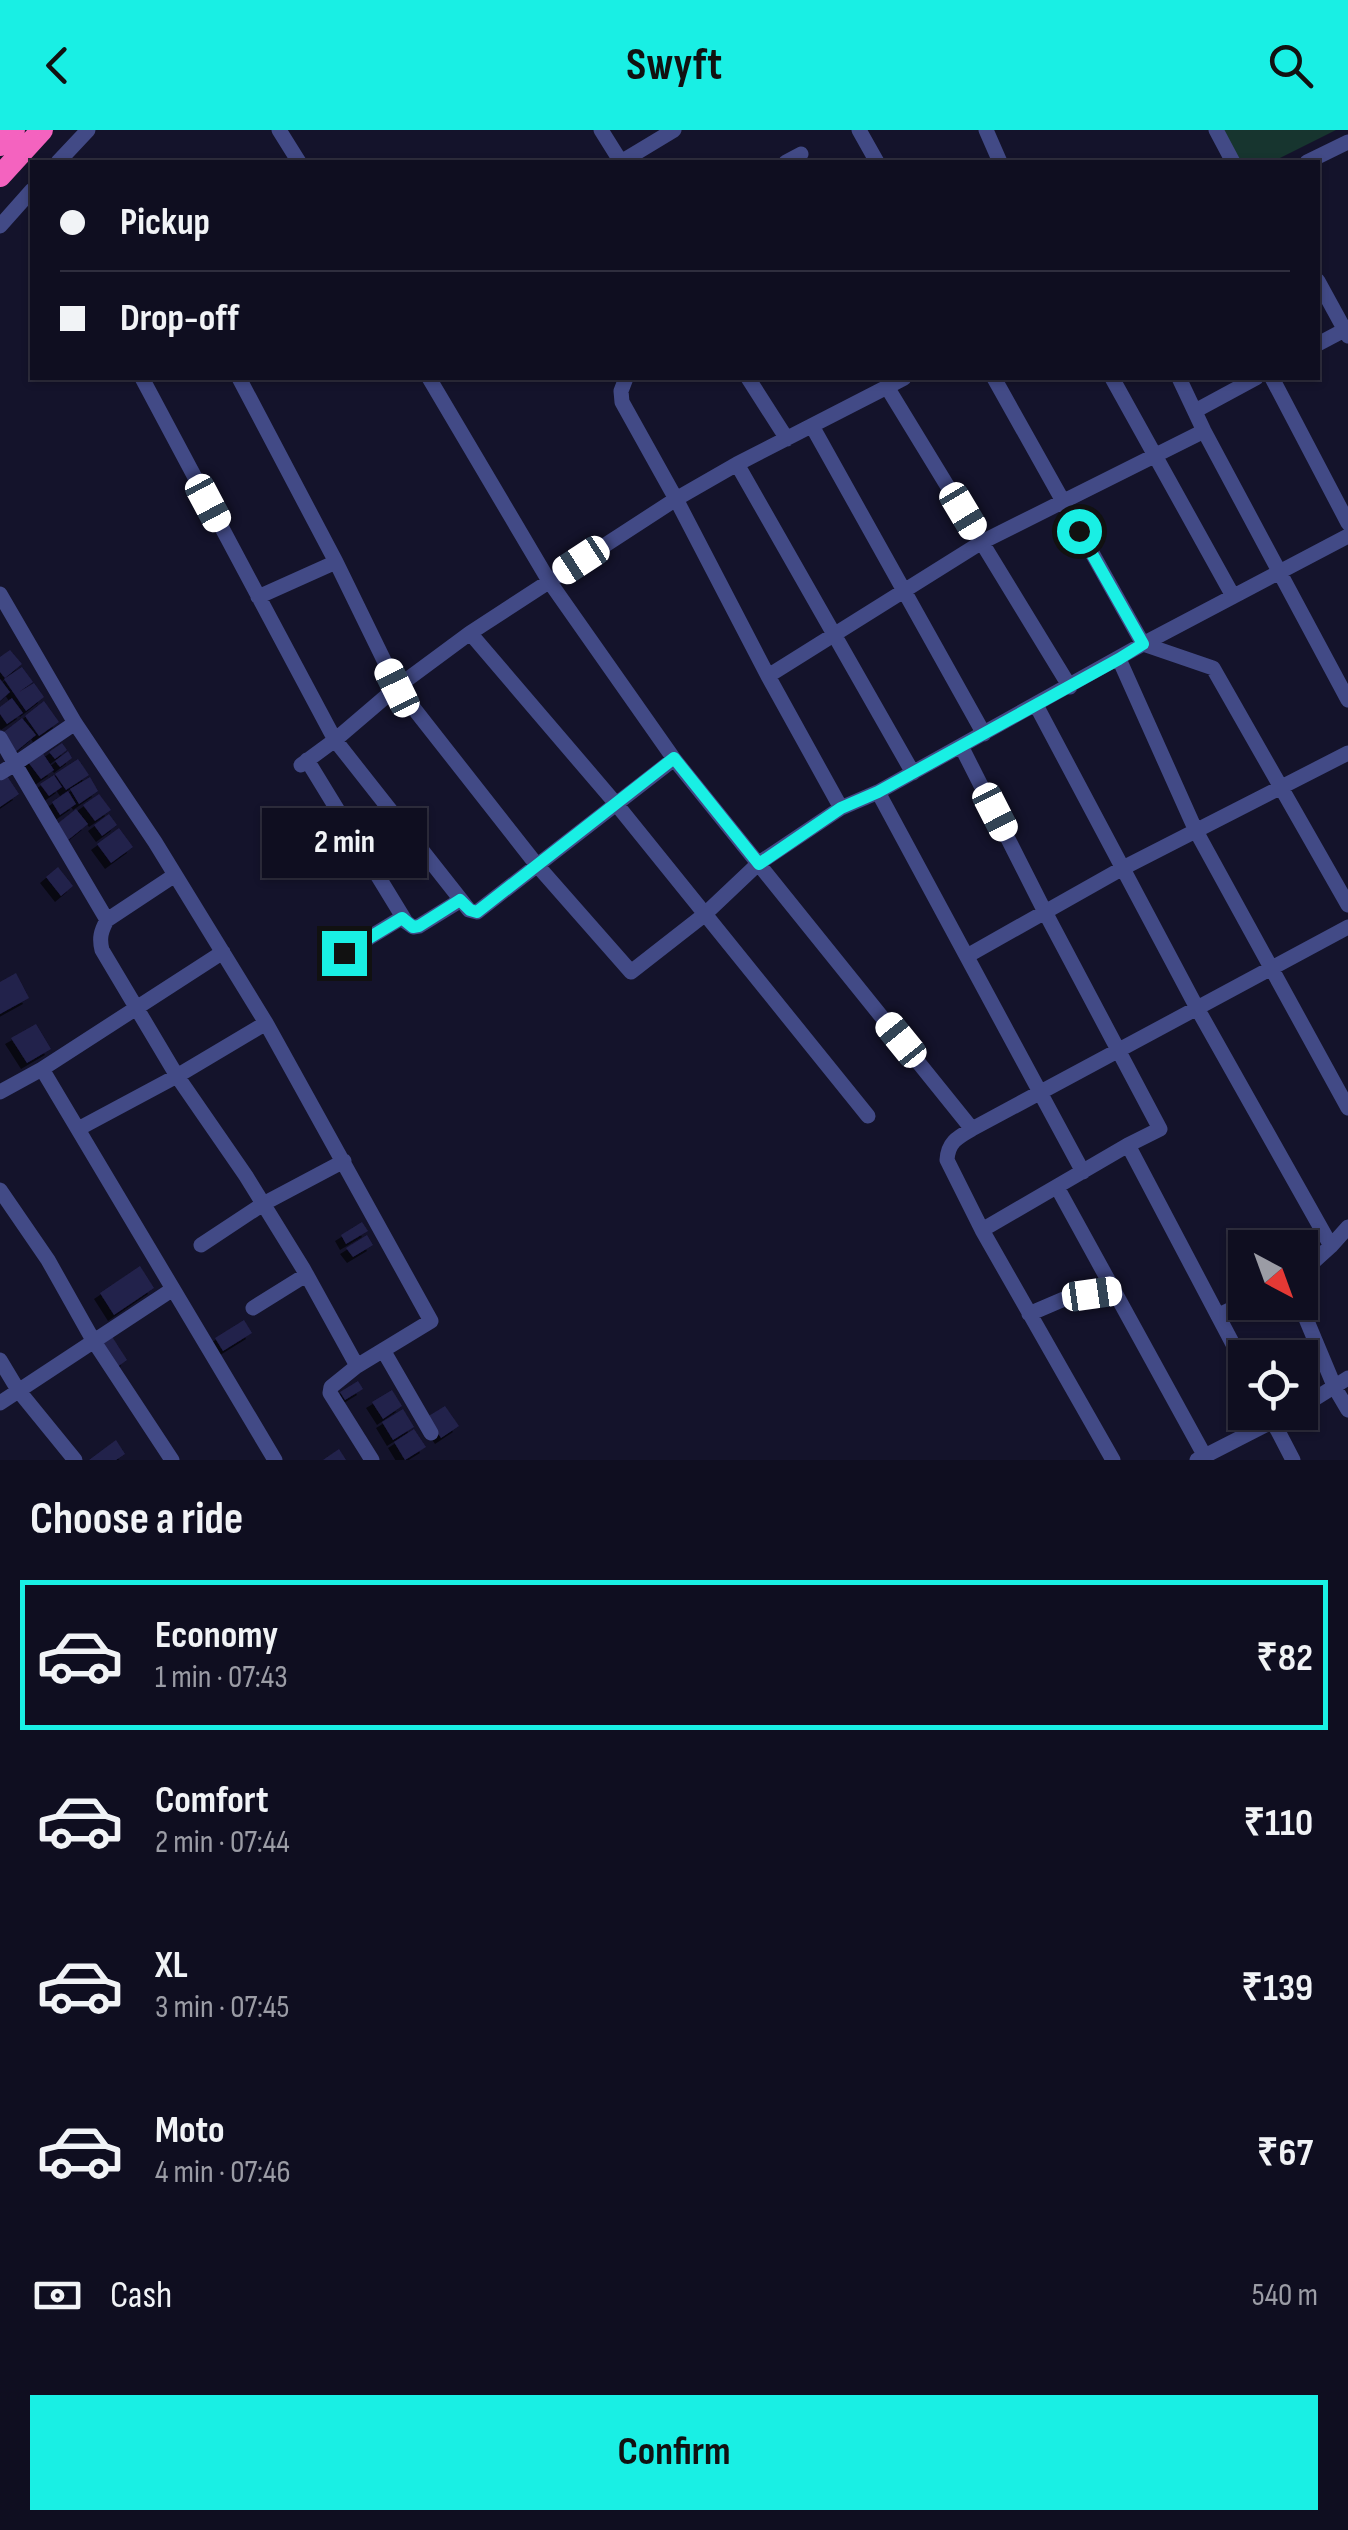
<!DOCTYPE html>
<meta charset="utf-8">
<style>
:root{--surface:#0f0e20;--page:#181729;--text:#f1f3f6;--muted:#9b9ca5;--line:#2f2e3e;--accent:#19efe4}
body{margin:0;font-family:"Sofia Sans Condensed",sans-serif;background:var(--page);color:var(--text);height:100vh;display:flex;flex-direction:column;font-size:38px;white-space:nowrap}
*{box-sizing:border-box;margin:0}
p{font-size:32px;color:var(--muted)}
.icon{flex:none;width:55px;height:55px;fill:none;stroke:currentColor;stroke-width:2;stroke-linecap:round;stroke-linejoin:round}
.map{position:relative;height:1330px;overflow:hidden}
.side{display:flex;flex-direction:column;background:var(--surface);flex:1}
.side>*{flex:none}
.banner{position:absolute;left:30px;top:30px;width:1290px;height:220px;border-radius:0px;box-shadow:0 2px 8px #0004,0 0 0 2px var(--line);display:grid;align-content:center;height:220px;padding:0 30px;background:var(--surface)}
.needle{width:65px;rotate:139deg}
.controls{position:absolute;left:1228px;top:1100px;display:grid;gap:20px}
.controls a{display:grid;place-items:center;width:90px;height:90px;border-radius:0px;background:var(--surface);box-shadow:0 2px 8px #0004,0 0 0 2px var(--line);font-size:50px}
.end{position:absolute;width:45px;height:45px;margin:-22px;border:12px solid #19efe4;background:#111;box-shadow:0 0 0 5px #111}
.from{border-radius:50%}
.bubble{position:absolute;height:70px;border-radius:0px;background:var(--surface);box-shadow:0 2px 8px #0004,0 0 0 2px var(--line);font-size:32px;font-weight:700;line-height:70px;text-align:center}
.car{position:absolute;width:30px;height:60px;margin:-30px -15px;border-radius:12px;box-shadow:0 0 8px 2px #0007;background:linear-gradient(#fff 24%,#345 0 40%,#fff 0 76%,#345 0 86%,#fff 0)}
.banner b{display:flex;align-items:center;gap:35px;height:95px;font-size:38px}
.banner b+b{border-top:2px solid var(--line)}
.banner i{width:25px;height:25px;background:var(--text)}
ul{padding:0;list-style:none}
li{display:flex;align-items:center;gap:30px;height:150px;margin:0 20px 15px;padding:0 10px;border:5px solid transparent;border-radius:0px}
li div{flex:1}
li b{display:block;font-size:38px}
li em{font-style:normal;font-weight:700}
li.current{border-color:var(--accent)}
li>.icon{width:90px;height:90px;stroke-width:1.5}
h2{padding:0 30px;font-size:45px;line-height:120px}
.pay{display:flex;align-items:center;gap:25px;height:110px;padding:0 30px;font-size:38px}
.pay p{margin-inline-start:auto}
.button{display:flex;gap:20px;margin-top:auto;padding:20px 30px}
.button a{flex:1;height:115px;border-radius:0px;background:var(--accent);color:#111;font-size:40px;font-weight:700;line-height:115px;text-align:center}
header{display:flex;justify-content:space-between;align-items:center;height:130px;padding:0 30px;background:var(--accent);color:#111;font-size:45px;font-weight:700}
.map>svg:first-child{display:block}
.park{fill:#17352f}
.building{fill:#23214b;filter:url(#shadow)}
.lines{fill:none;stroke-linecap:round;stroke-linejoin:round}
.minor{stroke:#424a86;stroke-width:15}
.highway{stroke:#f463bf;stroke-width:22}
.route{stroke:#19efe4;stroke-width:12}
</style>
<header><svg class="icon" aria-label="back" viewBox="0 0 24 24"><path d="M15 5l-7 7 7 7"/></svg>Swyft<svg class="icon" aria-label="search" viewBox="0 0 24 24"><circle cx="10" cy="10" r="6"/><path d="M15 15l6 6"/></svg></header>
<div class="map">
<svg width="1348" height="1330" viewBox="0 0 1348 1330">
<defs>
<filter id="shadow"><feDropShadow dx="-6" dy="6" stdDeviation="0" flood-color="#0009"/></filter>
</defs>
<rect width="100%" height="100%" fill="#14132b"/>
<!-- park -->
<path class="park" d="M1217,0H1336L1272,32H1233Z"/>
<!-- building -->
<path class="building" d="M10,520L22,534L5,548L0,542V527Z
M22,537L33,552L19,562L34,553L44,567L26,581L4,549Z
M0,549L10,562L0,571Z
M12,568L23,583L7,594L0,584V577Z
M44,571L59,592L39,606L25,586Z
M22,588L36,605L13,624L0,605Z
M62,613L67,620L55,629L49,622Z
M68,621L72,628L60,637L55,631Z
M42,622L54,640L41,649L28,632Z
M78,629L89,645L66,660L55,644Z
M54,645L62,657L49,666L40,654Z
M7,646L19,664L0,677V651Z
M90,647L98,661L79,674L70,659Z
M68,661L76,674L60,685L52,672Z
M99,664L111,680L95,691L83,675Z
M76,679L88,694L68,710L56,695Z
M109,684L117,695L102,706L94,695Z
M119,698L133,717L111,733L97,714Z
M58,737L73,756L61,766L46,747Z
M16,843L29,868L0,884V852Z
M36,894L51,919L27,933L11,908Z
M362,1092L368,1101L346,1114L341,1105Z
M367,1105L373,1115L353,1127L346,1118Z
M140,1136L154,1158L114,1185L100,1163Z
M244,1190L252,1203L223,1221L215,1208Z
M111,1205L127,1230L117,1237L101,1211Z
M358,1251L363,1259L345,1270L340,1262Z
M392,1260L402,1276L383,1289L372,1272Z
M445,1276L459,1296L441,1308L427,1287Z
M403,1279L414,1297L393,1310L382,1292Z
M414,1299L426,1317L405,1330L394,1312Z
M116,1310L125,1324L116,1330H89Z
M339,1319L346,1330H323Z"/>
<g class="lines">
<!-- minor -->
<path class="minor" d="M279,0L299,32
M601,0L621,32
M859,0L877,32
M986,0L1000,32
M1216,0L1233,32
M58,32L88,0
M621,32L674,0
M786,32L801,24
M1307,32L1348,12
M0,96L32,60
M1318,151L1348,206
M1318,214L1348,198
M142,248L335,610L469,780L477,782L674,629
M239,248L336,432L397,557L536,734L631,842L704,785L759,733L841,678L878,662L1143,514L1348,406
M429,248L549,451L674,629L972,999
M626,248L621,261L622,272L676,369L737,334L887,257
M748,248L787,309
M904,248L887,257L1070,557
M994,248L1143,514L1213,538L1348,775
M1112,248L1233,466
M1179,248L1204,301L1348,570
M1272,248L1348,393
M1195,281L1256,248
M812,296L984,604
M737,334L913,643
M0,464L75,593L155,712L266,893L431,1191L357,1236L331,1257L330,1263L372,1330
M258,467L336,432
M470,503L617,675L868,986
M1119,529L1196,701L1348,978
M768,546L841,678
M1036,575L1197,878L1331,1116
M75,593L15,634L107,790
M0,608L15,634L0,643
M961,616L1045,782L1160,999L1128,1015L982,1100
M307,630L406,792L413,797L419,796L461,770
M301,635L335,610L397,557L470,503L676,369L768,546L982,412L1204,301
M878,662L1083,1042
M175,745L107,790C101,801 99,808 102,820L177,946L246,1046L304,1140L357,1236
M344,823L403,787
M967,826L1123,738L1348,623
M42,939L275,1330
M0,962L42,939L223,822
M78,999L177,946L266,893
M1128,1015L1245,1237
M1057,1057L1207,1330
M0,1060L48,1130L93,1210L172,1330
M201,1115L263,1074L344,1031
M1300,1144L1331,1116L1348,1097
M1299,1172L1335,1258L1348,1280
M253,1178L306,1145
M1029,1184L1071,1166L1114,1161
M1219,1185L1246,1172
M383,1220L431,1303
M0,1230L18,1260L75,1330
M0,1273L173,1159
M1300,1278L1348,1248
M1268,1282L1293,1330
M1113,1330L982,1100L947,1030C948,1012 958,1007 972,999L1348,797
M1197,1330L1291,1282"/>
<!-- highway -->
<path class="highway" d="M0,15L14,0
M0,46L42,0"/>
</g>
<g class="lines">
<!-- route -->
<path class="route" d="M344,823L402,788L413,797L419,796L460,770L470,780L477,782L674,628L759,734L841,678L878,662L1119,529L1143,514L1079,401"/>
</g>
</svg>
<div class="controls">
<a><svg class="needle" viewBox="-14 -14 28 28"><path d="M0-13l5 13h-10z" fill="#e53935"/><path d="M0 13l5-13h-10z" fill="#9b9ca5"/></svg></a>
<a><svg class="icon" aria-label="locate" viewBox="0 0 24 24"><circle cx="12" cy="12" r="6"/><path d="M12 2v4M12 18v4M2 12h4M18 12h4"/></svg></a>
</div>
<i class="end from" style="left:1079px;top:401px"></i>
<i class="end" style="left:344px;top:823px"></i>
<div class="bubble" style="left:262px;top:678px;width:165px">2 min</div>
<i class="car" style="left:208px;top:373px;rotate:152deg"></i>
<i class="car" style="left:963px;top:381px;rotate:149deg"></i>
<i class="car" style="left:581px;top:430px;rotate:237deg"></i>
<i class="car" style="left:397px;top:558px;rotate:334deg"></i>
<i class="car" style="left:995px;top:682px;rotate:153deg"></i>
<i class="car" style="left:901px;top:910px;rotate:321deg"></i>
<i class="car" style="left:1092px;top:1164px;rotate:82deg"></i>
<div class="banner">
<b><i class="from"></i>Pickup</b>
<b><i></i>Drop-off</b>
</div>
</div>
<section class="side">
<h2>Choose a ride</h2>
<ul>
<li class="current"><svg class="icon" aria-label="car" viewBox="0 0 24 24"><path d="M5 17H2v-5l4-1 3-4h7l3 4 3 1v5h-3M9 17h6M6 11h13"/><circle cx="7" cy="17" r="2"/><circle cx="17" cy="17" r="2"/></svg><div><b>Economy</b><p>1 min · 07:43</p></div><em>₹82</em></li>
<li><svg class="icon" aria-label="car" viewBox="0 0 24 24"><path d="M5 17H2v-5l4-1 3-4h7l3 4 3 1v5h-3M9 17h6M6 11h13"/><circle cx="7" cy="17" r="2"/><circle cx="17" cy="17" r="2"/></svg><div><b>Comfort</b><p>2 min · 07:44</p></div><em>₹110</em></li>
<li><svg class="icon" aria-label="car" viewBox="0 0 24 24"><path d="M5 17H2v-5l4-1 3-4h7l3 4 3 1v5h-3M9 17h6M6 11h13"/><circle cx="7" cy="17" r="2"/><circle cx="17" cy="17" r="2"/></svg><div><b>XL</b><p>3 min · 07:45</p></div><em>₹139</em></li>
<li><svg class="icon" aria-label="car" viewBox="0 0 24 24"><path d="M5 17H2v-5l4-1 3-4h7l3 4 3 1v5h-3M9 17h6M6 11h13"/><circle cx="7" cy="17" r="2"/><circle cx="17" cy="17" r="2"/></svg><div><b>Moto</b><p>4 min · 07:46</p></div><em>₹67</em></li>
</ul>
<div class="pay"><svg class="icon" aria-label="cash" viewBox="0 0 24 24"><path d="M3 7h18v10H3z"/><circle cx="12" cy="12" r="2"/></svg>Cash<p>540 m</p></div>
<div class="button"><a>Confirm</a></div>
</section>
